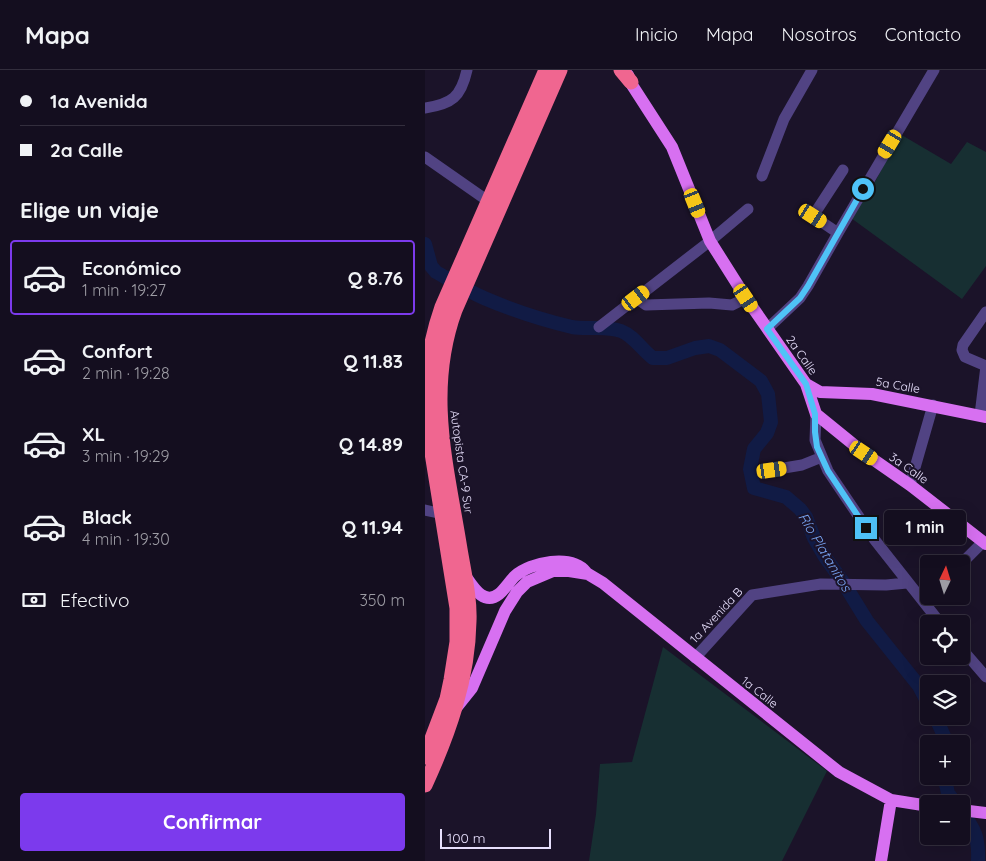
<!DOCTYPE html>
<html lang="es">
<meta charset="utf-8">
<style>
:root{--surface:#140e1f;--page:#211c2c;--text:#f1f3f6;--muted:#9d9ca4;--line:#332e3d;--accent:#7c3aed}
body{margin:0;font-family:Quicksand,sans-serif;background:var(--page);color:var(--text);height:100vh;display:flex;flex-direction:column;font-size:19px;white-space:nowrap}
*{box-sizing:border-box;margin:0}
p{font-size:16px;color:var(--muted)}
.icon{flex:none;width:28px;height:28px;fill:none;stroke:currentColor;stroke-width:2;stroke-linecap:round;stroke-linejoin:round}
.map{position:relative;flex:1;overflow:hidden}
.details{display:flex;flex-direction:column;background:var(--surface);width:425px}
.details>*{flex:none}
.hud{display:grid;align-content:center;height:110px;padding:0 20px;background:var(--surface)}
.needle{width:32px;rotate:4deg}
.controls{position:absolute;left:495px;top:485px;display:grid;gap:10px}
.controls a{display:grid;place-items:center;width:50px;height:50px;border-radius:5px;background:var(--surface);box-shadow:0 5px 20px #0002,0 0 0 1px var(--line);font-size:25px}
.scale{position:absolute;left:15px;bottom:12px;width:111px;box-sizing:border-box;padding-left:5px;border:2px solid #e7dffc;border-top:0;font-size:14px;line-height:18px;white-space:nowrap;color:#e7dffc;-webkit-text-stroke:4px #1b1329;paint-order:stroke}
.end{position:absolute;width:22px;height:22px;margin:-11px;border:6px solid #4fc3f7;background:#111;box-shadow:0 0 0 2px #111}
.from{border-radius:50%}
.bubble{position:absolute;height:35px;border-radius:5px;background:var(--surface);box-shadow:0 5px 20px #0002,0 0 0 1px var(--line);font-size:16px;font-weight:800;line-height:35px;text-align:center}
.car{position:absolute;width:15px;height:30px;margin:-15px -8px;border-radius:6px;box-shadow:0 0 4px 1px #0007;background:linear-gradient(#f5c518 24%,#345 0 40%,#f5c518 0 76%,#345 0 86%,#f5c518 0)}
.hud b{display:flex;align-items:center;gap:18px;height:48px;font-size:19px}
.hud b+b{border-top:1px solid var(--line)}
.hud i{width:12px;height:12px;background:var(--text)}
ul{padding:0;list-style:none}
li{display:flex;align-items:center;gap:15px;height:75px;margin:0 10px 8px;padding:0 10px;border:2px solid transparent;border-radius:5px}
li div{flex:1}
li b{display:block;font-size:19px}
li em{font-style:normal;font-weight:800}
li.active{border-color:var(--accent)}
li>.icon{width:45px;height:45px;stroke-width:1.5}
h2{padding:0 20px;font-size:22px;line-height:60px}
.pay{display:flex;align-items:center;gap:12px;height:55px;padding:0 20px;font-size:19px}
.pay p{margin-inline-start:auto}
.primary-button{display:flex;gap:10px;margin-top:auto;padding:10px 20px}
.primary-button a{flex:1;height:58px;border-radius:5px;background:var(--accent);color:#fff;font-size:20px;font-weight:800;line-height:58px;text-align:center}
header{display:flex;align-items:center;gap:30px;box-sizing:border-box;height:70px;padding:0 25px;background:var(--surface);border-bottom:1px solid var(--line)}
header strong{font-size:24px}
nav{display:flex;gap:28px;margin-inline-start:auto;font-size:18px}
main{display:flex;flex:1;min-height:0}
.map>svg:first-child{display:block}
.green{fill:#172f32}
.lines{fill:none;stroke-linecap:round;stroke-linejoin:round}
.river{stroke:#111b45;stroke-width:14}
.minor{stroke:#514383;stroke-width:11}
.major{stroke:#d770f1;stroke-width:12}
.highway{stroke:#f06690;stroke-width:15}
.route{stroke:#4fc3f7;stroke-width:6}
.labels{text-anchor:middle;dominant-baseline:central;stroke-width:4;stroke-linejoin:round;paint-order:stroke}
.street-label{font-size:12px;fill:#e7dffc;stroke:#1b1329}
.water-label{font-size:14px;font-style:italic;fill:#77a3f1;stroke:#1b1329}
</style>
<header>
<strong>Mapa</strong>
<nav><a>Inicio</a><a>Mapa</a><a>Nosotros</a><a>Contacto</a></nav>
</header>
<main>
<section class="details">
<div class="hud">
<b><i class="from"></i>1a Avenida</b>
<b><i></i>2a Calle</b>
</div>
<h2>Elige un viaje</h2>
<ul>
<li class="active"><svg class="icon" aria-label="car" viewBox="0 0 24 24"><path d="M5 17H2v-5l4-1 3-4h7l3 4 3 1v5h-3M9 17h6M6 11h13"/><circle cx="7" cy="17" r="2"/><circle cx="17" cy="17" r="2"/></svg><div><b>Económico</b><p>1 min · 19:27</p></div><em>Q 8.76</em></li>
<li><svg class="icon" aria-label="car" viewBox="0 0 24 24"><path d="M5 17H2v-5l4-1 3-4h7l3 4 3 1v5h-3M9 17h6M6 11h13"/><circle cx="7" cy="17" r="2"/><circle cx="17" cy="17" r="2"/></svg><div><b>Confort</b><p>2 min · 19:28</p></div><em>Q 11.83</em></li>
<li><svg class="icon" aria-label="car" viewBox="0 0 24 24"><path d="M5 17H2v-5l4-1 3-4h7l3 4 3 1v5h-3M9 17h6M6 11h13"/><circle cx="7" cy="17" r="2"/><circle cx="17" cy="17" r="2"/></svg><div><b>XL</b><p>3 min · 19:29</p></div><em>Q 14.89</em></li>
<li><svg class="icon" aria-label="car" viewBox="0 0 24 24"><path d="M5 17H2v-5l4-1 3-4h7l3 4 3 1v5h-3M9 17h6M6 11h13"/><circle cx="7" cy="17" r="2"/><circle cx="17" cy="17" r="2"/></svg><div><b>Black</b><p>4 min · 19:30</p></div><em>Q 11.94</em></li>
</ul>
<div class="pay"><svg class="icon" aria-label="cash" viewBox="0 0 24 24"><path d="M3 7h18v10H3z"/><circle cx="12" cy="12" r="2"/></svg>Efectivo<p>350 m</p></div>
<div class="primary-button"><a>Confirmar</a></div>
</section>
<div class="map">
<svg width="561" height="791" viewBox="0 0 561 791">
<rect width="100%" height="100%" fill="#1b1329"/>
<!-- green -->
<path class="green" d="M475,64L526,94L542,72L561,82V196L537,229L426,148L451,110Z
M238,577L402,701L357,791H164L171,744L175,694L207,692Z"/>
<g class="lines">
<!-- river -->
<path class="river" d="M0,174L6,196L11,202C27,211 43,221 59,228C87,240 117,250 147,257C163,260 180,255 196,261C209,266 217,280 228,288H242L270,278L284,276L295,280L336,311L343,324L346,352L342,363L329,379L325,399L329,418L361,427L375,439L381,447L389,468L400,487L418,512L442,551L494,616L504,635
M510,646L519,666L521,674
M519,706L523,723L531,734
M536,741C550,759 554,768 553,791"/>
<!-- minor -->
<path class="minor" d="M0,38C27,34 36,27 42,0
M0,87L63,131
M337,106L359,49L387,0
M413,163L388,146L418,100
M211,228L221,235L284,233L307,235L321,228
M561,242L538,275L537,280L540,287L561,296
M174,257L285,171L323,139
M342,259L375,228L383,216L413,163L509,0
M391,344L390,370L403,401L449,469L516,554
M555,345L561,296
M347,400L377,395L397,387
M485,415L508,335
M0,440L18,444
M536,494L558,472
M536,578L561,607
M270,588L327,525L396,514L461,515L482,513"/>
<!-- major -->
<path class="major" d="M203,5L207,15L247,77L285,171L321,228L381,314L391,344L439,383L485,415L561,474
M381,314L395,322L447,324L561,347
M41,507C48,517 59,536 74,524C80,519 84,512 90,506C106,492 146,484 161,502
M31,638L47,618L80,541L92,522L102,512L128,501H144L163,504L178,513L414,702L466,730L504,736
M536,740L561,743
M456,791L466,730"/>
<!-- highway -->
<path class="highway" d="M196,0L206,12
M0,687L22,629L26,610L32,572V538L2,352C0,310 3,277 17,237L121,0
M0,715C24,663 43,609 44,551C45,528 39,503 35,479C22,397 0,322 30,240L135,0"/>
</g>
<g class="lines">
<!-- route -->
<path class="route" d="M438,119L383,216L375,228L342,259L381,314L390,344V362L392,377L403,401L441,458"/>
</g>
<g class="labels">
<!-- street labels -->
<g class="street-label">
<text transform="translate(377 285) rotate(55)">2a Calle</text>
<text transform="translate(473 315) rotate(10)">5a Calle</text>
<text transform="translate(37 392) rotate(82)">Autopista CA-9 Sur</text>
<text transform="translate(484 398) rotate(35)">3a Calle</text>
<text transform="translate(291 545) rotate(-47)">1a Avenida B</text>
<text transform="translate(335 622) rotate(38)">1a Calle</text>
</g>
<!-- water labels -->
<g class="water-label">
<text transform="translate(400 482) rotate(59)">Río Platanitos</text>
</g>
</g>
</svg>
<div class="controls">
<a><svg class="needle" viewBox="-14 -14 28 28"><path d="M0-13l5 13h-10z" fill="#e53935"/><path d="M0 13l5-13h-10z" fill="#9d9ca4"/></svg></a>
<a><svg class="icon" aria-label="locate" viewBox="0 0 24 24"><circle cx="12" cy="12" r="6"/><path d="M12 2v4M12 18v4M2 12h4M18 12h4"/></svg></a>
<a><svg class="icon" aria-label="layers" viewBox="0 0 24 24"><path d="M12 4l9 5-9 5-9-5zM3 14l9 5 9-5"/></svg></a>
<a>+</a>
<a>−</a>
</div>
<div class="scale">100 m</div>
<i class="end from" style="left:438px;top:119px"></i>
<i class="end" style="left:441px;top:458px"></i>
<div class="bubble" style="left:459px;top:440px;width:82px">1 min</div>
<i class="car" style="left:465px;top:74px;rotate:211deg"></i>
<i class="car" style="left:270px;top:133px;rotate:158deg"></i>
<i class="car" style="left:388px;top:146px;rotate:123deg"></i>
<i class="car" style="left:211px;top:228px;rotate:53deg"></i>
<i class="car" style="left:321px;top:228px;rotate:146deg"></i>
<i class="car" style="left:439px;top:383px;rotate:124deg"></i>
<i class="car" style="left:347px;top:400px;rotate:82deg"></i>
</div>
</main>
